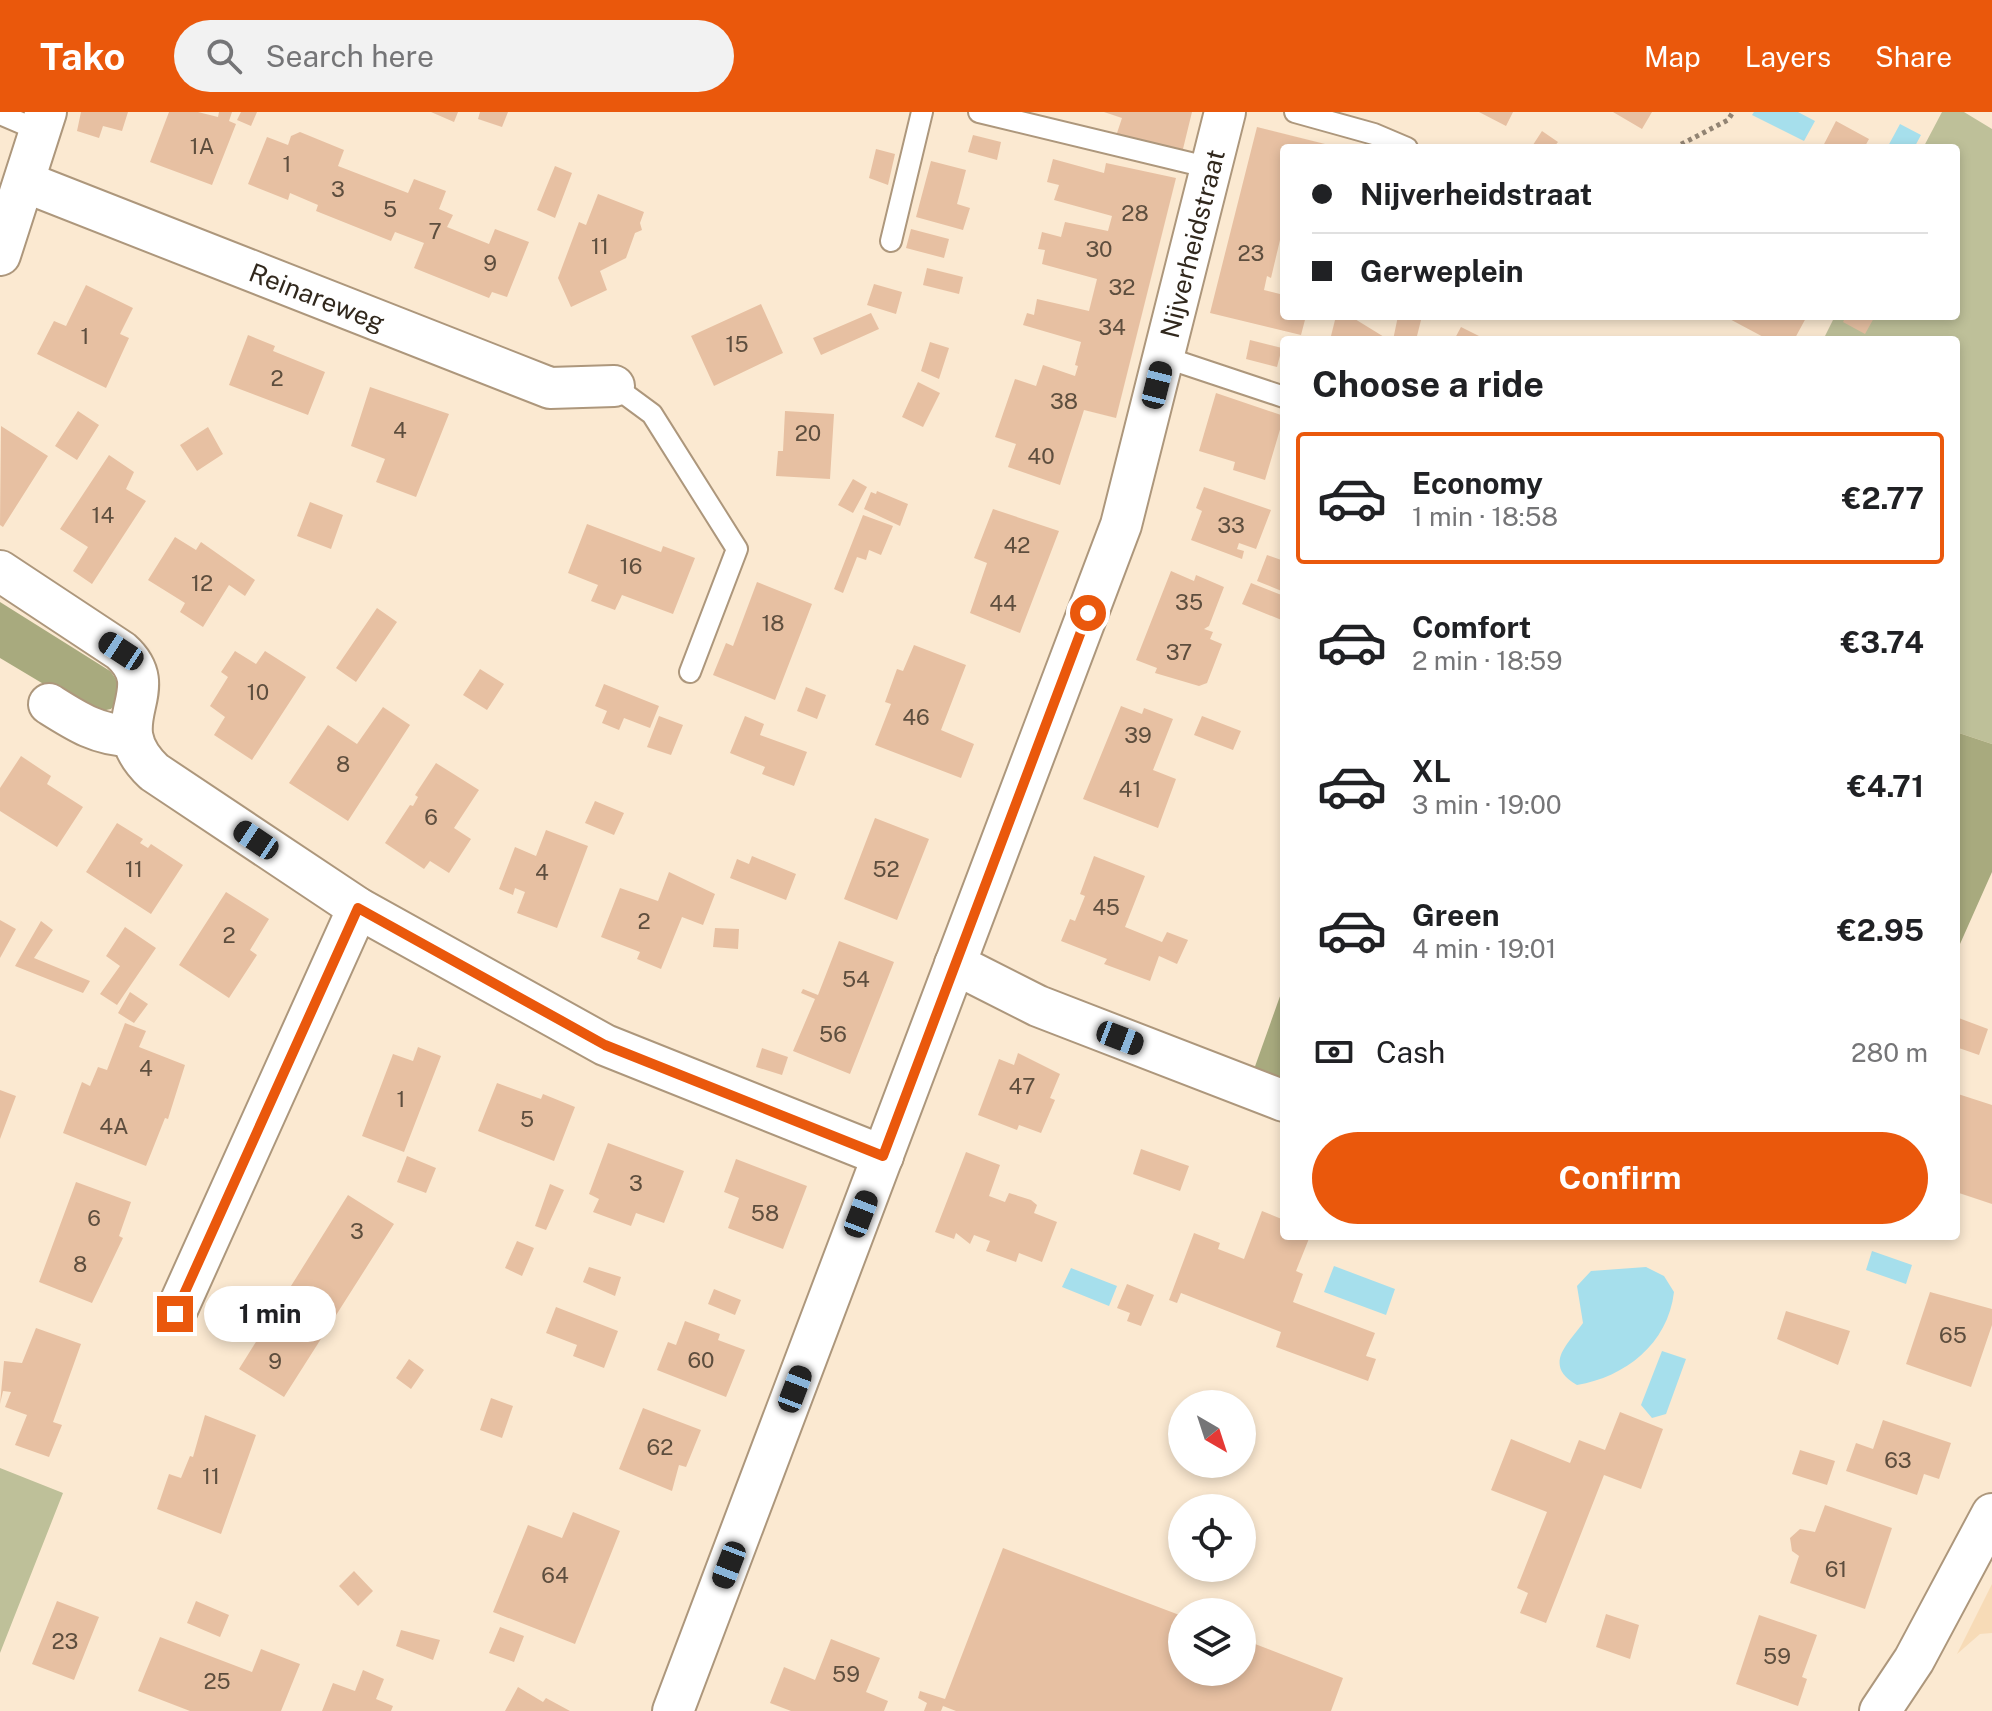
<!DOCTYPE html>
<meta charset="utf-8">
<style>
:root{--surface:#fff;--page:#f2f2f2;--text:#202124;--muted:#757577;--line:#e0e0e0;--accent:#ea580c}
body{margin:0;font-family:"Public Sans",sans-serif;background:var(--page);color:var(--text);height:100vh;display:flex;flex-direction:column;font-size:30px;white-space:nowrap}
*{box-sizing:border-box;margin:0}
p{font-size:26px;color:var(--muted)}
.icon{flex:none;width:44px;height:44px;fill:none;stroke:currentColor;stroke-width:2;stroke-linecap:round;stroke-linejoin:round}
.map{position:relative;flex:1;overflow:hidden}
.details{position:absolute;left:1280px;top:224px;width:680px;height:904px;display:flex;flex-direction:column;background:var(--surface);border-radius:8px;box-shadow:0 4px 12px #0003}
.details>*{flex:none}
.hud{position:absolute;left:1280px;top:32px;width:680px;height:176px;border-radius:8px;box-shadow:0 4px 12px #0003;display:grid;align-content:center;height:176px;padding:0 32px;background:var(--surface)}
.needle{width:52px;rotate:141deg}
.tools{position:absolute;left:1168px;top:1278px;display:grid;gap:16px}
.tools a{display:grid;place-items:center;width:88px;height:88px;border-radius:50%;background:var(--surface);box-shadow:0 4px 12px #0003;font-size:40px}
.end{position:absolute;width:36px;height:36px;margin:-18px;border:10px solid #ea580c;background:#fff;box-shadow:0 0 0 4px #fff}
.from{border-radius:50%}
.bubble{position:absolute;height:56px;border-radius:28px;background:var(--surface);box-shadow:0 4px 12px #0003;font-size:26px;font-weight:700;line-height:56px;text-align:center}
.car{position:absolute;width:24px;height:48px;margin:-24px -12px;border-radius:10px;box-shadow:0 0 6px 2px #0007;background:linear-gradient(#222 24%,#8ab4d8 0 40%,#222 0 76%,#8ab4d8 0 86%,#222 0)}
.hud b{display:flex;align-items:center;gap:28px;height:76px;font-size:30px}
.hud b+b{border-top:2px solid var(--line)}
.hud i{width:20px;height:20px;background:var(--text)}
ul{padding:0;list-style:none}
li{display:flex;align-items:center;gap:24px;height:132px;margin:0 16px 12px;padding:0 16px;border:4px solid transparent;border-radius:8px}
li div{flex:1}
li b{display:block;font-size:30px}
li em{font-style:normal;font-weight:700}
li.selected{border-color:var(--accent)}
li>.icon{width:72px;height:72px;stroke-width:1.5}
h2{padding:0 32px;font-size:36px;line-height:96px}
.pay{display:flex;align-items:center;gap:20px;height:88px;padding:0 32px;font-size:30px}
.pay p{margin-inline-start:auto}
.button{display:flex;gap:16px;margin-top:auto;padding:16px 32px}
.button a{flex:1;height:92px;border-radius:48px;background:var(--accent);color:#fff;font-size:32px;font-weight:700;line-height:92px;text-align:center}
header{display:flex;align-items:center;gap:48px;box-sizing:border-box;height:112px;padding:0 40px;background:var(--accent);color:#fff}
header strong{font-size:38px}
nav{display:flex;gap:44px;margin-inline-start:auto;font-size:28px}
.search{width:560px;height:72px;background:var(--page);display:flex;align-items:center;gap:20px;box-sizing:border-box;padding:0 28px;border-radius:44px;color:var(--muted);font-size:30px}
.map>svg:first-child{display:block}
.built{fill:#f7dbb7}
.green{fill:#bec099}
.forest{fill:#a8aa7e}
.water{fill:#a6dfec}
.building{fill:#e7c0a2}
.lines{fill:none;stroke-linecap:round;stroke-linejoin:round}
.service-casing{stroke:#ad977c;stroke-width:24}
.minor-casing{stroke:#ad977c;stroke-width:44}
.path{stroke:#928473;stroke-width:5;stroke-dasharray:4 4;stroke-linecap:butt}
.service{stroke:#fff;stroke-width:20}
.minor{stroke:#fff;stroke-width:40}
.route{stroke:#ea580c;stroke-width:10}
.labels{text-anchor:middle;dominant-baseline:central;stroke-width:8;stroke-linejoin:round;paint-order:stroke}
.number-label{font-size:22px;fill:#5e4e3e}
.street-label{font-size:26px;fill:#31281d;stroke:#fdf8f2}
</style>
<header>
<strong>Tako</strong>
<div class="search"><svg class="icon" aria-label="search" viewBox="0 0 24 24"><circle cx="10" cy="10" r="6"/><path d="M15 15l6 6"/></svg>Search here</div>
<nav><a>Map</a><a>Layers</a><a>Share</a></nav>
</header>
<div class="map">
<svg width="1992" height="1599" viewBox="0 0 1992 1599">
<rect width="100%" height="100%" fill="#fbe9d1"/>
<!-- built -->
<path class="built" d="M1992,1472V1521L1980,1522L1957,1542Z"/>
<!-- green -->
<path class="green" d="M1942,0H1964L1992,17V632L1956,620V228H1823L1835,204H1956V36H1923Z
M0,1356L63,1381L0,1541Z"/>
<!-- forest -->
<path class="forest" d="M0,490L110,559C122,574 123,582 111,597L92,601L0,546Z
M1956,620L1992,632V760L1956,841Z
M1284,873V972L1253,960Z"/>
<!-- water -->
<path class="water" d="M1754,0H1798L1815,9L1804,29L1752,3Z
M1900,12L1921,23L1914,36H1887Z
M1872,1139L1912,1153L1906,1172L1866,1158Z
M1334,1154L1395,1177L1386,1203L1324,1180Z
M1646,1155L1664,1164L1674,1180C1668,1232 1625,1265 1577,1273C1542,1253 1568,1232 1583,1211L1577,1174L1591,1159Z
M1071,1156L1117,1174L1109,1194L1062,1175Z
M1662,1239L1686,1247L1666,1302L1652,1306L1641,1293Z"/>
<!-- building -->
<path class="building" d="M81,0H128L122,19L103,14L99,26L77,19Z
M169,0H198L218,5L219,0H232L229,9L236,12L212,73L150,50Z
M241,0H257L251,14L237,8Z
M431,0H458L454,10Z
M480,0H508L502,15L478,7Z
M1104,0H1192L1182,41L1116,24L1122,6Z
M1479,0H1513L1506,14Z
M1613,0H1652L1642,17Z
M1836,9L1869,27L1864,36H1822Z
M1257,15L1337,35L1284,36V129L1280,128L1271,166L1267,164L1264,178L1284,183V204H1306L1301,223L1210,201Z
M1542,19L1558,30L1553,36H1531Z
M300,20L344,38L338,54L408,81L414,67L446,79L439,97L453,103L447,115L489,132L495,117L529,130L507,185L492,180L489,186L414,156L424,131L395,120L391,129L316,99L318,93L290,81L288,88L248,72L267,25L288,33L291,24Z
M973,23L1001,30L997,48L968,40Z
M876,37L895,42L888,73L869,66Z
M1053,47L1104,61L1106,51L1176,66L1116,306L1084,298L1060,373L1008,355L1016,332L995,325L1015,267L1036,274L1043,253L1075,264L1078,254L1075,253L1081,230L1023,213L1027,201L1034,203L1037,187L1089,199L1097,167L1042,152L1045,138L1038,137L1042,120L1061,125L1065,110L1108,119L1112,104L1054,88L1059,73L1047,70Z
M931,49L966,58L957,92L970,96L963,118L916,105Z
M555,54L572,61L555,106L537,98Z
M598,82L644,100L640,111L642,118L635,121L626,146L600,159L607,178L571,195L558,166L579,110L586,113Z
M911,117L949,127L944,146L906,136Z
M927,156L963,165L959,182L923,173Z
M874,172L902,180L896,202L867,193Z
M86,173L133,196L120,222L129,226L106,276L37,242L54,209L66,214Z
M761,192L783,241L714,274L691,224Z
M871,201L879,217L821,243L813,226Z
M1336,204H1350L1389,228H1330Z
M1398,204H1422L1416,228H1393Z
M1724,204H1807L1794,228H1769Z
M1846,204H1875L1865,222L1843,210Z
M1461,215L1487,228H1454Z
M248,223L275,234L273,239L325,260L308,303L229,273Z
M1250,228L1282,236L1277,255L1246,247Z
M930,230L949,236L939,267L921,259Z
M918,270L940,281L923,315L902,305Z
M370,275L449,302L416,385L376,370L385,347L351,334Z
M1216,281L1284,304L1265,368L1233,358L1235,350L1199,339Z
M78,299L99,313L77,348L55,334Z
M785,299L834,302L830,367L776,364L778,339H783Z
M1,314L48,344L3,415L0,413Z
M208,315L223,342L197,359L180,333Z
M109,343L134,360L126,377L146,389L92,472L73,459L88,435L60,417Z
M853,367L867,375L853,401L838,393Z
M1204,375L1271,398L1256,437L1239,431L1237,437L1244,439L1242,447L1191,428L1202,399L1196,396Z
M877,379L908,392L900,414L864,397L871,380L876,382Z
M310,390L343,403L331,437L297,424Z
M993,397L1059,419L1020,521L970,501L987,451L974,446Z
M863,403L893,414L881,443L869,438L866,448L857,445L843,481L834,477Z
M587,412L661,440L663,434L695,446L673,502L622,483L615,498L591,489L598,473L568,461Z
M175,425L196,438L201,430L255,468L245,484L229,473L203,515L180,500L185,491L148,468Z
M1267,443L1284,449V480L1257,469Z
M1171,459L1194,469L1196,463L1224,475L1209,514L1204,517L1213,520L1210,527L1222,532L1207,571L1199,574L1155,561L1157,556L1136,548Z
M757,470L812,492L775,588L713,563L726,531L733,534Z
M1251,471L1284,484V509L1242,492Z
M377,496L397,510L356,570L336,556Z
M914,533L966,553L941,618L974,632L961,666L875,633L891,592L885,590L897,557L903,559Z
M235,539L256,552L265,539L306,565L252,648L214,623L225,605L210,594L228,565L221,560Z
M480,557L504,572L487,598L463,583Z
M604,572L659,594L650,616L624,606L619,618L602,611L607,599L595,594Z
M806,575L826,583L817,607L797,599Z
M1121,594L1142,602L1144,596L1173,607L1153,658L1176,667L1158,716L1083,687Z
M383,595L410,613L348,709L289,671L328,613L357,632Z
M659,604L683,613L671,643L647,635Z
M745,604L764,612L760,623L807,640L794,674L762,662L765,655L730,641Z
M1202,604L1241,619L1233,638L1194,623Z
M21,644L51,664L47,672L83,695L57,735L0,699V676Z
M436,651L479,678L454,716L471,727L449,761L430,749L424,757L385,731L410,693L413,694L418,685L415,683Z
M595,689L624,701L614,723L585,711Z
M875,706L929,727L897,808L844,787Z
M117,711L143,727L140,731L148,736L151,732L183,753L151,802L86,760Z
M546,718L588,734L557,816L517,801L525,780L515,776L513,783L499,777L515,735L536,744Z
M752,744L796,762L786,788L730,766L737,747L749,752Z
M1094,744L1145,764L1125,815L1162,830L1167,820L1188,828L1177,852L1159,844L1150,869L1104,852L1107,847L1061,829L1070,807L1075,809L1085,784L1080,782Z
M669,760L715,782L703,813L682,805L661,857L637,847L640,840L601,825L620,776L658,789Z
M226,780L269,807L250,838L257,843L229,886L179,853Z
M0,808L16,817L0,846Z
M41,809L53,818L34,846L90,869L83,881L15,854Z
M125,815L156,836L117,893L100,882L120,854L106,844Z
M715,816L739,817L738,837L713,835Z
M839,829L894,850L850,962L793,939L815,887L801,881L803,877L818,883Z
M130,880L148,892L134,911L118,901Z
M1956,905L1988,917L1979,943L1956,935Z
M125,911L146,919L139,935L185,953L168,1007L165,1006L146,1054L63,1021L82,970L90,974L98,955L107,958Z
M418,935L441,944L404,1040L362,1024L393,942L413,949Z
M762,936L788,945L782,963L756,955Z
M1018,941L1060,962L1050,986L1055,988L1041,1021L1019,1013L1017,1018L978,1003L999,947L1014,953Z
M497,971L541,987L543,982L575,995L554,1049L478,1019Z
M0,978L16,984L0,1027Z
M1958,982L1992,993V1092L1956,1080Z
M608,1031L684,1059L664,1111L636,1101L631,1114L593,1100L599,1087L589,1082Z
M1141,1037L1189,1054L1180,1079L1133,1062Z
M966,1040L1000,1053L989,1084L1005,1090L1009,1081L1031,1088L1037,1093L1034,1101L1057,1110L1042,1150L1019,1141L1016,1150L986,1139L990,1129L974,1123L970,1132L956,1121L954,1127L935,1120Z
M407,1044L436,1056L426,1081L397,1070Z
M736,1047L807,1074L783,1137L728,1116L739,1086L724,1080Z
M76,1070L131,1090L119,1124L123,1126L92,1191L39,1170Z
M550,1072L564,1078L546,1118L535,1114Z
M348,1083L394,1112L284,1285L239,1257Z
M1262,1099L1284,1108V1124H1310L1296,1159L1303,1162L1293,1190L1375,1221L1366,1244L1376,1247L1368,1269L1276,1235L1281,1220L1181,1181L1177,1191L1169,1188L1194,1121L1220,1131L1218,1137L1244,1147Z
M517,1129L534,1136L522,1164L505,1156Z
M589,1155L621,1165L615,1184L583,1170Z
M1127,1172L1154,1183L1141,1214L1127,1209L1130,1201L1117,1196Z
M714,1177L741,1188L735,1203L708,1192Z
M1930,1180L1992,1197V1213L1971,1275L1906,1252Z
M556,1195L618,1219L604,1256L573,1244L577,1233L546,1221Z
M1786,1199L1850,1219L1838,1253L1777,1227Z
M685,1209L720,1222L718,1228L745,1238L726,1285L657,1258L668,1230L676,1233Z
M36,1216L81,1232L53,1310L62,1313L49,1345L15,1333L27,1303L5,1295L11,1280L3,1279L0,1292L4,1249L22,1251Z
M409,1247L424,1258L411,1277L396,1266Z
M491,1286L513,1294L502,1326L480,1318Z
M643,1296L701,1318L686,1355L679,1353L672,1379L619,1357Z
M1620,1300L1663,1317L1641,1377L1604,1363L1546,1511L1520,1501L1528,1481L1517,1476L1547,1400L1491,1378L1511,1327L1570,1351L1579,1328L1605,1338Z
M205,1303L256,1323L221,1422L157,1397L169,1362L181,1366L190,1344L193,1345Z
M1883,1308L1951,1331L1939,1367L1924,1362L1917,1383L1846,1359L1856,1331L1873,1337Z
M1800,1338L1835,1349L1827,1373L1792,1362Z
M1825,1393L1892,1416L1865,1497L1790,1471L1799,1444L1792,1439L1790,1426L1800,1417L1815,1420Z
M573,1400L620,1419L575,1532L493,1500L528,1413L562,1426Z
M1003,1436L1182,1504V1560H1242V1527L1343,1566L1331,1599H956L943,1594L941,1599H924L927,1591L918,1586L920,1579L945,1587Z
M354,1459L373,1479L358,1494L339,1474Z
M57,1489L99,1505L74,1568L32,1552Z
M196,1489L229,1503L220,1525L187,1511Z
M1606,1502L1639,1513L1630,1547L1596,1535Z
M1759,1503L1817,1523L1802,1565L1807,1567L1798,1594L1736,1572Z
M500,1515L524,1524L514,1550L489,1541Z
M401,1518L440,1528L433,1548L396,1534Z
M160,1525L252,1560L261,1537L300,1552L281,1599H190L138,1579Z
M831,1527L880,1546L866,1580L888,1589L884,1599H791L770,1591L784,1555L815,1568Z
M363,1558L384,1567L376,1587L393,1594L391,1599H322L333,1571L355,1579Z
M518,1575L543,1590L546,1586L570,1599H505Z"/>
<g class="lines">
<!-- service casing -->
<g class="service-casing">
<path id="service" d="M979,0L1211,56
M1295,0L1374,22L1407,36
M0,2L40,19
M891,129L922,0
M1164,245L1284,285
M614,274L652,302L737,437L690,560"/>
</g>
<!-- minor casing -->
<g class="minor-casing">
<g id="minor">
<path id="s1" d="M25,70L550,276L614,274"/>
<path d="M0,143L46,0"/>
<path d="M0,459L121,539C167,580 100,609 154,660L358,796L605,933L883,1044"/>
<path d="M49,592C76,609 97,623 130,624"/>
<path d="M955,852L1038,894L1284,989"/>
<path d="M175,1202L358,796"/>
<path id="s2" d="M673,1599L1121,413L1225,0"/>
<path d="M1880,1599L1914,1548L1992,1402"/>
</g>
</g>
<!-- path -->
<path class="path" d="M1674,36L1728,8L1733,0"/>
<!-- service -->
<use href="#service" class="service"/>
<!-- minor -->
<use href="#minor" class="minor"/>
</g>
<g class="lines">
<!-- route -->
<path class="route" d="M175,1202L358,796L605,933L883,1044L1088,501"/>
</g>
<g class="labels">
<!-- number labels -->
<g class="number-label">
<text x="202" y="34">1A</text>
<text x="287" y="52">1</text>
<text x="338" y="77">3</text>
<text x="390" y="97">5</text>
<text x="1135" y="101">28</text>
<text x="435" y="119">7</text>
<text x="600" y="134">11</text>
<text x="1099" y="137">30</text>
<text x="1251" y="141">23</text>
<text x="490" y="151">9</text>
<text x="1122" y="175">32</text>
<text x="1112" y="215">34</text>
<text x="85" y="224">1</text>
<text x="737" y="232">15</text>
<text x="277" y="266">2</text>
<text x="1064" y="289">38</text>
<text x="400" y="318">4</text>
<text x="808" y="321">20</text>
<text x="1041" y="344">40</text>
<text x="103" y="403">14</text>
<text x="1231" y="413">33</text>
<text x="1017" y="433">42</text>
<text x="631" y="454">16</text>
<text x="202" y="471">12</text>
<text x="1189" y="490">35</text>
<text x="1003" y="491">44</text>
<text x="773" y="511">18</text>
<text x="1179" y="540">37</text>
<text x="258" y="580">10</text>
<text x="916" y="605">46</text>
<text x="1138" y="623">39</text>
<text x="343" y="652">8</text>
<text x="1130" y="677">41</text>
<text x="431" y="705">6</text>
<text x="134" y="757">11</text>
<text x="886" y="757">52</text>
<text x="542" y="760">4</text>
<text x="1106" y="795">45</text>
<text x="644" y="809">2</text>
<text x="229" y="823">2</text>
<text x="856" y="867">54</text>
<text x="833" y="922">56</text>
<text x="146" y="956">4</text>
<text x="1022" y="974">47</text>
<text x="401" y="987">1</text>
<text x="527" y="1007">5</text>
<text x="114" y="1014">4A</text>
<text x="636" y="1071">3</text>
<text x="765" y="1101">58</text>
<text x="94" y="1106">6</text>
<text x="357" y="1119">3</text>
<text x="80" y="1152">8</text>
<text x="1953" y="1223">65</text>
<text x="701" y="1248">60</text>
<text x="275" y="1249">9</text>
<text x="660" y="1335">62</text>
<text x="1898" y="1348">63</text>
<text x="211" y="1364">11</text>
<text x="1836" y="1457">61</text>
<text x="555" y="1463">64</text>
<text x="65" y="1529">23</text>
<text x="1777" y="1544">59</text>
<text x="846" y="1562">59</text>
<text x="217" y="1569">25</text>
</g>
<!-- street labels -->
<g class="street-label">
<text stroke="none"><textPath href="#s2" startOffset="1558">Nijverheidstraat</textPath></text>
<text stroke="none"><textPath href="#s1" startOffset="314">Reinareweg</textPath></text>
</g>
</g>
</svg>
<div class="tools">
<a><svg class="needle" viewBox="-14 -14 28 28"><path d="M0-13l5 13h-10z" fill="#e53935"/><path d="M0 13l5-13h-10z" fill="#757577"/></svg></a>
<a><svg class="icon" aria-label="locate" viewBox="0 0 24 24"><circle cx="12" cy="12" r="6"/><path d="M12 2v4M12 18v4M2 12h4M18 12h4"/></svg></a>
<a><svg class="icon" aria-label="layers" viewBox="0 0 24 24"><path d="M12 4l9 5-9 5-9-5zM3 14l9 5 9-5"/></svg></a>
</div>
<i class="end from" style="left:1088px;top:501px"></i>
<i class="end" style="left:175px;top:1202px"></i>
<div class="bubble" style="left:204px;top:1174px;width:132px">1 min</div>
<i class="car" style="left:1157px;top:273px;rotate:14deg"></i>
<i class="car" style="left:121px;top:539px;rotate:303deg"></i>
<i class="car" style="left:256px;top:728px;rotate:304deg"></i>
<i class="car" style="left:1120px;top:926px;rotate:111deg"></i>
<i class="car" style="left:861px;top:1102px;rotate:21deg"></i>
<i class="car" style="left:795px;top:1277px;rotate:21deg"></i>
<i class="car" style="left:729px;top:1453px;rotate:201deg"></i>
<div class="hud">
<b><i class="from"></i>Nijverheidstraat</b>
<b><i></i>Gerweplein</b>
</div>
<section class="details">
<h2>Choose a ride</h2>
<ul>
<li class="selected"><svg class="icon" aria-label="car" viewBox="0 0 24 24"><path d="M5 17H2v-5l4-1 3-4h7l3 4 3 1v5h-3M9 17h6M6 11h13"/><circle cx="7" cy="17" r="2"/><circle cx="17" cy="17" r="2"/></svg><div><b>Economy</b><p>1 min · 18:58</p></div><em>€2.77</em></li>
<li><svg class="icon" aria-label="car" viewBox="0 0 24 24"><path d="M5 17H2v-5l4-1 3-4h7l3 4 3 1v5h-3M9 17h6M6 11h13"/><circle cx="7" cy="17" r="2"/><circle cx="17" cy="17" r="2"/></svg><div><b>Comfort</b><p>2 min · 18:59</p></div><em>€3.74</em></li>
<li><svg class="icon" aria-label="car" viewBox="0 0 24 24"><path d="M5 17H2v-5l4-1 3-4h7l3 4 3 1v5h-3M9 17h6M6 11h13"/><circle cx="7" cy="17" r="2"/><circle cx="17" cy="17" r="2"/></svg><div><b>XL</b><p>3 min · 19:00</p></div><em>€4.71</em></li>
<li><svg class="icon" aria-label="car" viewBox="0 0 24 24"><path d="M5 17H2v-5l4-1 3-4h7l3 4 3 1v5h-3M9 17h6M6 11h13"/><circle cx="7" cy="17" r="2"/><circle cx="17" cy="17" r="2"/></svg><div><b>Green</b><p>4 min · 19:01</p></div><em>€2.95</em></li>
</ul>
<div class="pay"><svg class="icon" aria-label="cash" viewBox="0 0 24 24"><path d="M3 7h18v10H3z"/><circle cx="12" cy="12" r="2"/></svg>Cash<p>280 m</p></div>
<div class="button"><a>Confirm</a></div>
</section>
</div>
